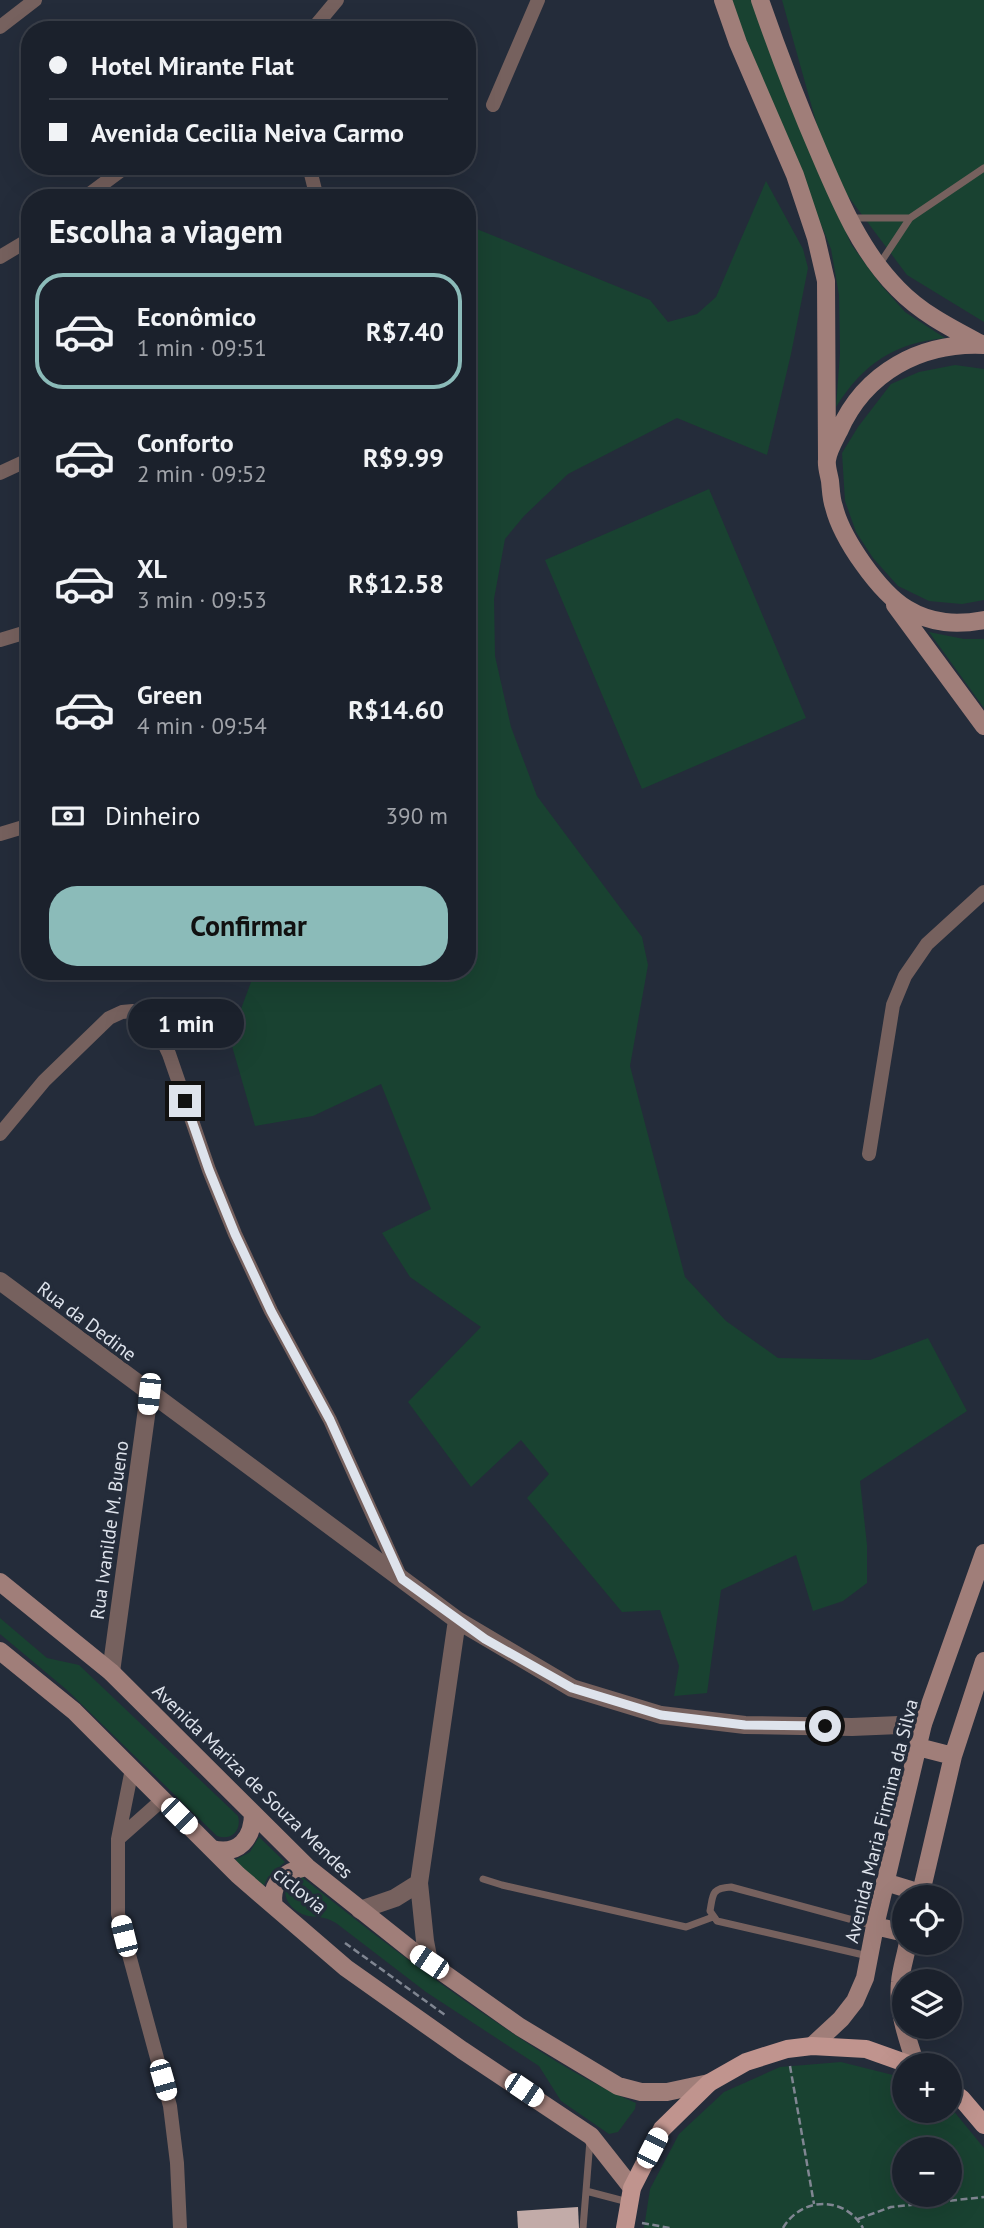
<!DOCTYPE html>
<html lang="pt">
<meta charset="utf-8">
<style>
:root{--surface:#1b212c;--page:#282e38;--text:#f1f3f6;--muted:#a0a3a9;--line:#393e48;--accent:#8bbbb9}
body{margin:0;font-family:"PT Sans",sans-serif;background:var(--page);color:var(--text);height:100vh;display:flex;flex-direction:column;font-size:26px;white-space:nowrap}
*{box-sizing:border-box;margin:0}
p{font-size:23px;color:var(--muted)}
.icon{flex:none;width:38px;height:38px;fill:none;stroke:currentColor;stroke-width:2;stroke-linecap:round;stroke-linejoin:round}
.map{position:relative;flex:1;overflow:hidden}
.drawer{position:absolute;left:21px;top:189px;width:455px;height:791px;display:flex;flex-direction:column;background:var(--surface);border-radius:28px;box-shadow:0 7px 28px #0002,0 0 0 2px var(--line)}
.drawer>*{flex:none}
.banner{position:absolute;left:21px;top:21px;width:455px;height:154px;border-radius:28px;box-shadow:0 7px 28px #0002,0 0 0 2px var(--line);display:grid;align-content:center;height:154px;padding:0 28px;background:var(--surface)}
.controls{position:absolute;left:892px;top:1885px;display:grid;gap:14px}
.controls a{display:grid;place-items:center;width:70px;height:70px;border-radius:50%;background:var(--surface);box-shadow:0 7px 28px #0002,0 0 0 2px var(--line);font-size:35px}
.end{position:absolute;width:32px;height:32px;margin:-16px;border:9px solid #dee3ec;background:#111;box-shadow:0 0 0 4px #111}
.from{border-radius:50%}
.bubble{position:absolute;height:49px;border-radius:24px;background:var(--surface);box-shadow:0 7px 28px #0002,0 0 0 2px var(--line);font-size:23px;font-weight:700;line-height:49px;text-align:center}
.car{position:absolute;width:21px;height:42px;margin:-21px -10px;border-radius:9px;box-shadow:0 0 5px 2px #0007;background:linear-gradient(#fff 24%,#345 0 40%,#fff 0 76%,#345 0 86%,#fff 0)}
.banner b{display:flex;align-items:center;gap:24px;height:66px;font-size:26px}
.banner b+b{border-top:2px solid var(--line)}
.banner i{width:18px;height:18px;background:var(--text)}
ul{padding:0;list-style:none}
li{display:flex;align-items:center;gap:21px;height:116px;margin:0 14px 10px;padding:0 14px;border:4px solid transparent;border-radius:28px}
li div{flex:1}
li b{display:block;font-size:26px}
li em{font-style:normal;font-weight:700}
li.selected{border-color:var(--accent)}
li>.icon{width:63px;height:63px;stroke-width:1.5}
h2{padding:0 28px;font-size:32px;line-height:84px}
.pay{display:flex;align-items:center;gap:18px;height:77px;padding:0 28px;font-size:26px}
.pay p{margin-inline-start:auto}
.button{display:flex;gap:14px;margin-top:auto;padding:14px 28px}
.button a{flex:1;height:80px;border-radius:28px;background:var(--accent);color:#111;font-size:28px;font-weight:700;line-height:80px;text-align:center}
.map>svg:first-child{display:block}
.green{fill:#194231;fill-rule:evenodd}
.building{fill:#c2aba8}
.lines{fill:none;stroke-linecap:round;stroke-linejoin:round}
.path{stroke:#808692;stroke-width:2.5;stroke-dasharray:7 3.5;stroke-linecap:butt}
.service{stroke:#76615e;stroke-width:7}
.minor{stroke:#76615e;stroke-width:14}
.tertiary{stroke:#76615e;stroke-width:18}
.secondary{stroke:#a07e79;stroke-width:18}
.primary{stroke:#c0948e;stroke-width:18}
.route{stroke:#dee3ec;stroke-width:9}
.labels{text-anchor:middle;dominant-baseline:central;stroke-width:7;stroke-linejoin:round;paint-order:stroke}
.street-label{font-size:19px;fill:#dee3ec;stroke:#242c3a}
</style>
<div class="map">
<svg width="984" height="2228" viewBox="0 0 984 2228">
<rect width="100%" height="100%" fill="#242c3a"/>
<!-- green -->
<path class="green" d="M729,0H752L768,48L851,244L881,285L905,312L945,338C894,343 863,364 836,407L840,353L839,295L831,249Z
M782,0H984V322L907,275L830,172Z
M766,181L803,249L808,268L791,354L767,455L677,418L568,474L524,516L505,539L494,599L495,656L511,727L537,796L642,937L648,965L630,1066L685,1277L726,1321L778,1358L870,1360L928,1338L967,1411L860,1481L867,1545V1583L843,1601L813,1611L796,1555L721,1590L707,1693L674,1696L679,1666L660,1610L622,1612L527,1498L549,1474L521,1440L471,1487L408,1402L481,1327L410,1277L382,1233L431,1209L381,1084L313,1116L255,1126L230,1039L255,971H467V225L650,300L668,322L697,314L716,297Z
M955,365L984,369V600L962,604L929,601L898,586L873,558L856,532L845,501L842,453L858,427L891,384L919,372Z
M709,489L806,718L642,789L545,560Z
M929,632L964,639H984V708Z
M0,1618L47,1658L79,1665L238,1816C242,1831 231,1841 217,1836L67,1690L0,1634Z
M259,1837L285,1862L268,1877L263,1887L235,1860L250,1852Z
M302,1877C365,1928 429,1977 496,2022C540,2052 586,2082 636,2103L635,2109L618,2132L609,2134L561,2101L539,2066L426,1992L336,1923C321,1914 314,1919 302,1914C288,1907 281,1895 288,1881Z
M841,2062L905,2078V2110L952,2109L984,2148V2228H644L650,2189L679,2134L724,2092L780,2067ZM905,2149H950V2194H905Z"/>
<!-- building -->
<path class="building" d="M578,2207L579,2228H518L517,2211Z"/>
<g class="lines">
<!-- path -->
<path class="path" d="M345,1943L445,2015
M790,2066L814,2204
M858,2219L891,2207L984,2197
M642,2223L670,2228
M783,2228C802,2196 845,2196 863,2228"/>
<!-- service -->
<path class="service" d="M851,218H910
M879,265L910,218L984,168
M483,1879L502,1885L686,1927L713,1917
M868,1956L717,1921L710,1911C713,1895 711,1888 731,1887L875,1926
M590,2140L586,2191L628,2202
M583,2228L586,2191"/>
<!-- minor -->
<path class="minor" d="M0,27L35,0
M312,30L337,0
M493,105L538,0
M309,166L317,198
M84,198L127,166
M0,257L30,239
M0,473L30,459
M0,640L30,631
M0,834L30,825
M0,1134L44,1081L109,1018L122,1012L133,1011L144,1014L156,1026L169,1054L209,1170L235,1234L271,1311L330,1420L401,1578
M869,1154L893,1005L905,976L927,944L984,892
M132,1769L118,1839V1914L170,2106L177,2163L180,2228
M118,1839L162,1800"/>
<!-- tertiary -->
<path class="tertiary" d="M0,1281L457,1620L572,1688L661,1715L745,1725L852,1727L923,1724
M111,1672L149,1394
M360,1910L395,1898L419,1883
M429,1962L425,1941L419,1883L457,1620"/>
<!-- secondary -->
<path class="secondary" d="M723,0L738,43L795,175L816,238L826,281L827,460
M760,0C778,52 798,104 820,155C840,202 861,252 898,289C922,314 953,329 983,345
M984,345C921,342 865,372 839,431C835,439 828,451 827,460C826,466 829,475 830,481C831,490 831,499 834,507C842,539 879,592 907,609C932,624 957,625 984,620
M895,605L984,726
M0,1582L111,1672L307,1867L414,1952L520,2027L618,2086L641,2092H667L709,2083
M0,1651L74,1711L238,1875L346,1968L462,2050L591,2136L632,2188
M918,1747L953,1756
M212,1849C239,1856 253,1838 253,1813
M885,1882L921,1893
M920,1897L953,1756L984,1661
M274,1906C269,1882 286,1871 307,1867
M875,1926L905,1933
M908,1942C906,1955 901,1969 900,1982C897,2010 907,2038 916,2065
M812,2046L841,2019L855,2001L865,1978L875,1926L923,1724L984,1553"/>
<!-- primary -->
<path class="primary" d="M950,2090L962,2099L984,2125
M625,2228L632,2188L662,2129L709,2083L746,2062L787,2049L812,2046L866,2049L911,2065"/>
</g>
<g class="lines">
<!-- route -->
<path class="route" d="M185,1101L209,1170L235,1234L271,1311L330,1420L402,1579L485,1639L572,1688L661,1715L745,1725L825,1726"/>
</g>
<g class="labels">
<!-- street labels -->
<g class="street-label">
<text transform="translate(87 1321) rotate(37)">Rua da Dedine</text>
<text transform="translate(109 1530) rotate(-82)">Rua Ivanilde M. Bueno</text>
<text transform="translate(253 1781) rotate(44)">Avenida Mariza de Souza Mendes</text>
<text transform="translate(881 1821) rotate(-76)">Avenida Maria Firmina da Silva</text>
<text transform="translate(300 1890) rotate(39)">ciclovia</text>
</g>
</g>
</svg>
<div class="controls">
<a><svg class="icon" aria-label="locate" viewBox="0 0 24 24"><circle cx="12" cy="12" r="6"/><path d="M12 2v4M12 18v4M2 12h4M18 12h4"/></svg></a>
<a><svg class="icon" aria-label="layers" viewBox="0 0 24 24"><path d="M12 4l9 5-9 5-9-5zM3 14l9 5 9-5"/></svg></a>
<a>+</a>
<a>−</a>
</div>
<i class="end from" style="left:825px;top:1726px"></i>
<i class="end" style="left:185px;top:1101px"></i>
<div class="bubble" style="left:128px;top:999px;width:116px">1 min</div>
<i class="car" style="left:149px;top:1394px;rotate:186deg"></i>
<i class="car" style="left:179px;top:1816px;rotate:135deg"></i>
<i class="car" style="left:124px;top:1936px;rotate:346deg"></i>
<i class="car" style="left:429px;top:1962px;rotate:304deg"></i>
<i class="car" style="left:163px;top:2080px;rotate:164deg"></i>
<i class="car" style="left:524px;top:2090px;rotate:124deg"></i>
<i class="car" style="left:652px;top:2148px;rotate:27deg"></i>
<div class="banner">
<b><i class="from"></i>Hotel Mirante Flat</b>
<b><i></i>Avenida Cecilia Neiva Carmo</b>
</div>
<section class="drawer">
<h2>Escolha a viagem</h2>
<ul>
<li class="selected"><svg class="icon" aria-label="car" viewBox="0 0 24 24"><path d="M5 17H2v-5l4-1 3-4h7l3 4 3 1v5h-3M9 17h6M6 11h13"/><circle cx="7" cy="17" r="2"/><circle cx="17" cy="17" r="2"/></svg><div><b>Econômico</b><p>1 min · 09:51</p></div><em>R$7.40</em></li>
<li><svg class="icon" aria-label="car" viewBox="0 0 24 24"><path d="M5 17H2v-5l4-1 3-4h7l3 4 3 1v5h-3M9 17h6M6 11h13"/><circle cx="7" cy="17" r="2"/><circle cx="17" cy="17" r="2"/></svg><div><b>Conforto</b><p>2 min · 09:52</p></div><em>R$9.99</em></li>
<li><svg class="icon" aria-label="car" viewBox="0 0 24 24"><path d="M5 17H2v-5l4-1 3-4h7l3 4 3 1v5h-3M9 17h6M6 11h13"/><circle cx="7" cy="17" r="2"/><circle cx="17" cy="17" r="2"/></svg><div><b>XL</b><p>3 min · 09:53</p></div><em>R$12.58</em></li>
<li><svg class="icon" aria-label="car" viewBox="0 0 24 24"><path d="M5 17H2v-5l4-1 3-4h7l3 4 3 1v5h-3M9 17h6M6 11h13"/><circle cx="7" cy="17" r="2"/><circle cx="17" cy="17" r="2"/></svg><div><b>Green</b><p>4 min · 09:54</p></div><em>R$14.60</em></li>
</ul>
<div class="pay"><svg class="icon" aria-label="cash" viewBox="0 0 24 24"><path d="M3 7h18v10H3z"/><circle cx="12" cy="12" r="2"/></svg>Dinheiro<p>390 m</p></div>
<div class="button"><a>Confirmar</a></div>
</section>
</div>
